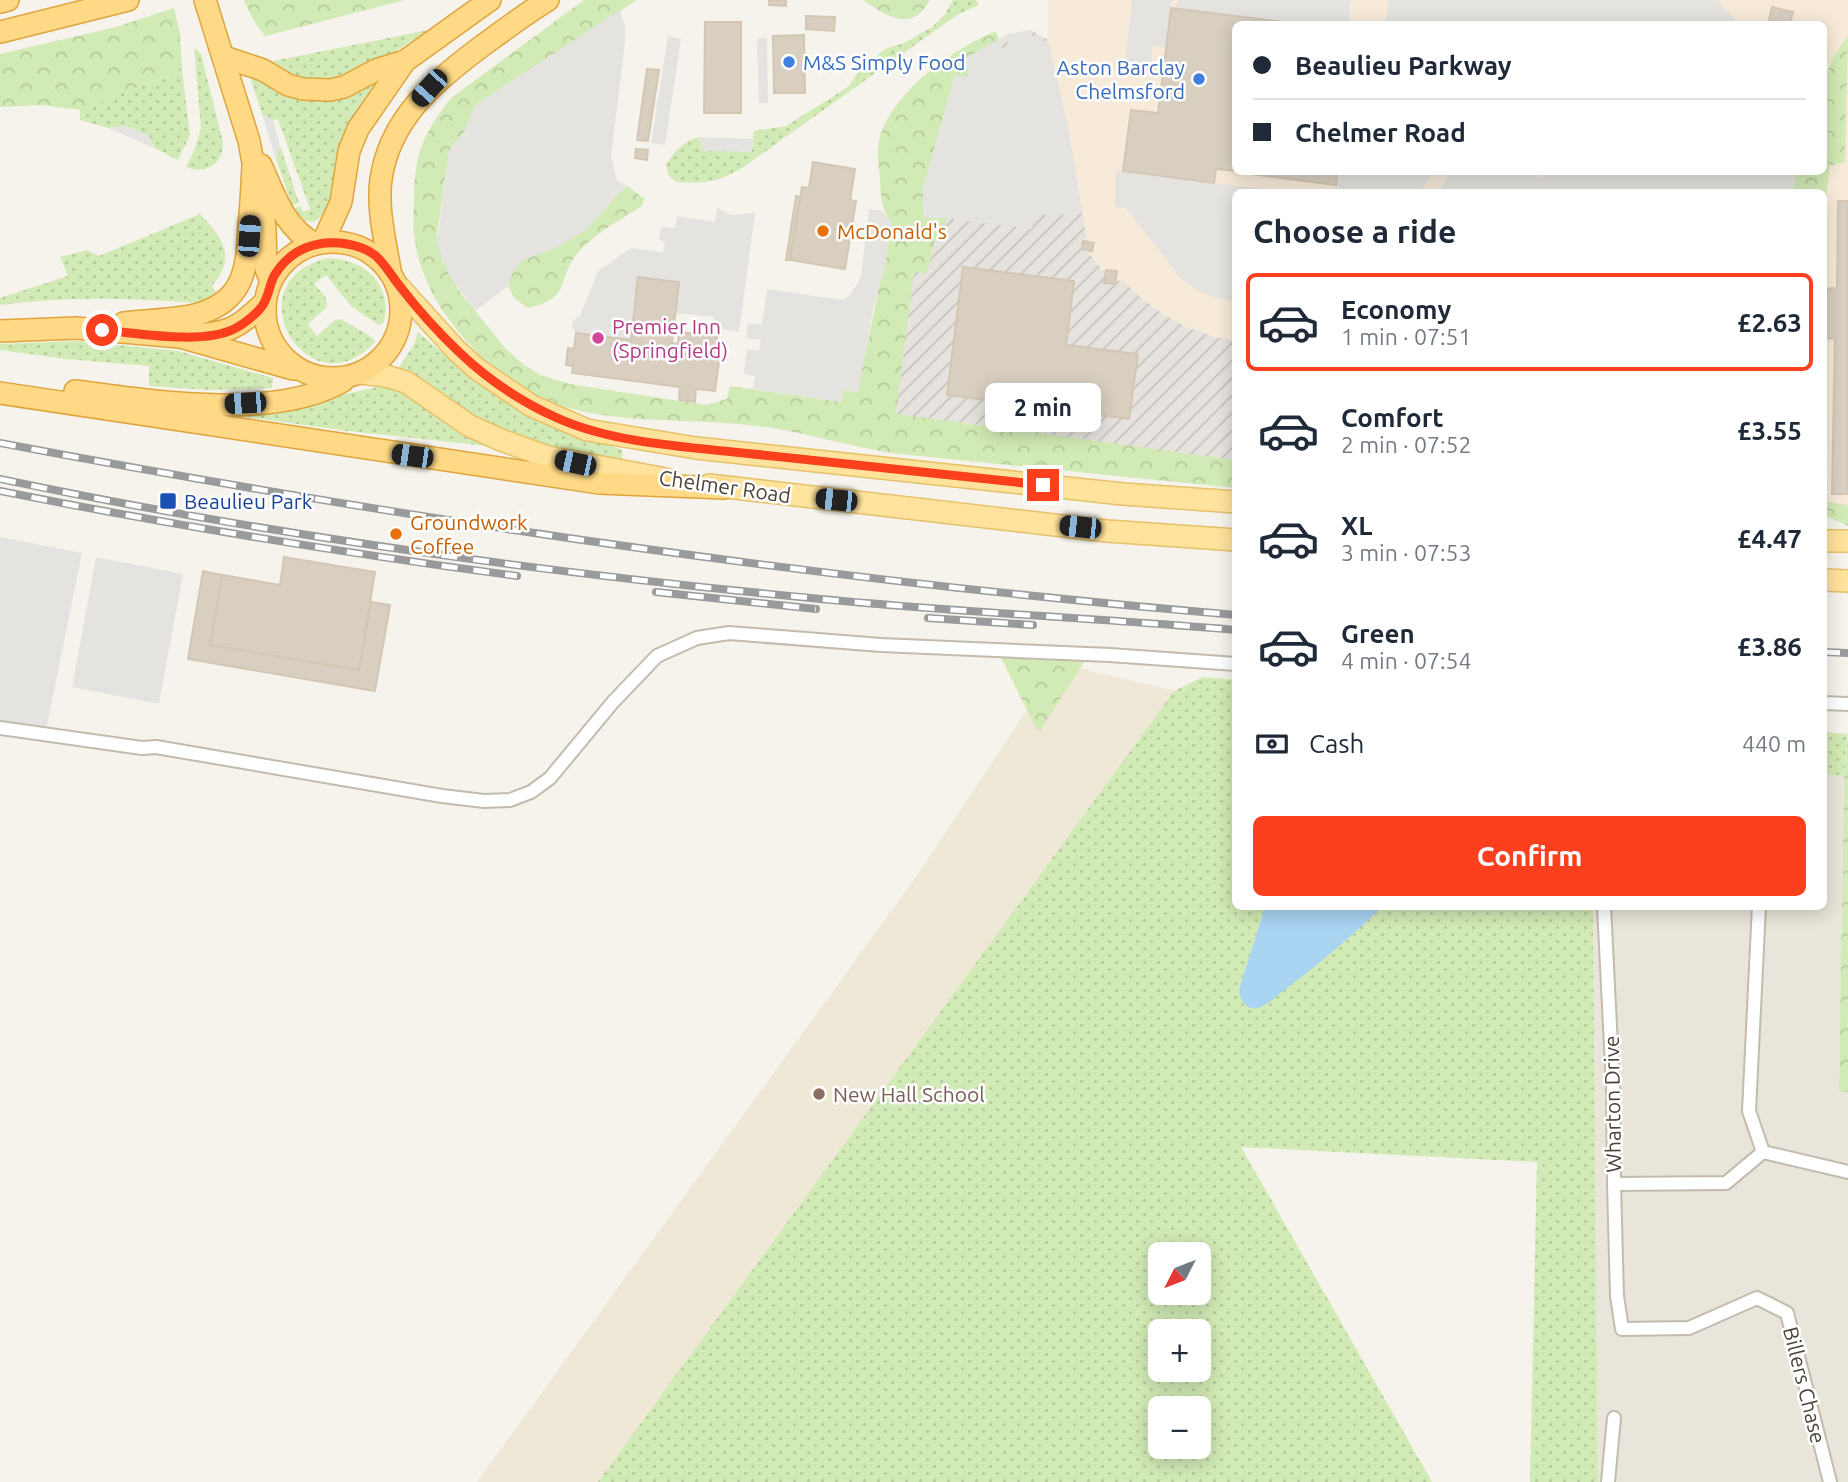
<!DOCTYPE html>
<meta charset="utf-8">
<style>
:root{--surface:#fff;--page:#f2f2f3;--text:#1f2937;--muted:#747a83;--line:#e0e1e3;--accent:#fc3f1d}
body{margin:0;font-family:Ubuntu,sans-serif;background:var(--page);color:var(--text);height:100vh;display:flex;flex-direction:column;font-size:26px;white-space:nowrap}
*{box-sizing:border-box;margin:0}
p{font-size:23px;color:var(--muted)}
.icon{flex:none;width:38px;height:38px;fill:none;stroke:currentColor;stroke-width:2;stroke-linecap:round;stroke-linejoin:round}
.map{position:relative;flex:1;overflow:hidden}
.drawer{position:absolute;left:1232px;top:189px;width:595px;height:721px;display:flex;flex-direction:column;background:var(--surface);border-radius:10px;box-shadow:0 4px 18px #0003}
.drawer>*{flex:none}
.top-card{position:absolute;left:1232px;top:21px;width:595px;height:154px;border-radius:10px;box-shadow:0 4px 18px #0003;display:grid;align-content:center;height:154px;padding:0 21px;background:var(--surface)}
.needle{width:46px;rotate:228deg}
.buttons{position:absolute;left:1148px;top:1242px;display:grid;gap:14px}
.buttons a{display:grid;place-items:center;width:63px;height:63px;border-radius:10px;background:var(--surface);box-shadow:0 4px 18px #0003;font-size:35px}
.end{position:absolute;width:32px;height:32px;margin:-16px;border:9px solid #fc3f1d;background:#fff;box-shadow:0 0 0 4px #fff}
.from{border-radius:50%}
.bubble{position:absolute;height:49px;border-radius:10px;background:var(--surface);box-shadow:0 4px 18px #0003;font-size:23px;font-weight:600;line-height:49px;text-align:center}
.car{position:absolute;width:21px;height:42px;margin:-21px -10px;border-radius:9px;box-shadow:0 0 5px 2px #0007;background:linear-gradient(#222 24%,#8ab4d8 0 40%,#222 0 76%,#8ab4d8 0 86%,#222 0)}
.top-card b{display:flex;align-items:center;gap:24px;height:66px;font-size:26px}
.top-card b+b{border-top:2px solid var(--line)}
.top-card i{width:18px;height:18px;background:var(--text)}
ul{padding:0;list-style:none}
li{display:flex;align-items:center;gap:21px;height:98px;margin:0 14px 10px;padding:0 7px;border:4px solid transparent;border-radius:10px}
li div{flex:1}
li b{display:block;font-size:26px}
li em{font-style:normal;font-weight:600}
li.selected{border-color:var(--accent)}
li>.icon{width:63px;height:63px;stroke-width:1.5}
h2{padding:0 21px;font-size:32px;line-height:84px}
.pay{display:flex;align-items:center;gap:18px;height:77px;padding:0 21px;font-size:26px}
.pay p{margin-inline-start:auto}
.primary-button{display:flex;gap:14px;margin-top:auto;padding:14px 21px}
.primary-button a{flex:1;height:80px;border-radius:10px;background:var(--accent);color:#fff;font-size:28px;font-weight:600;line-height:80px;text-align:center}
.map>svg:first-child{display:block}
.residential{fill:#eae5da}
.commercial{fill:#f7ead8;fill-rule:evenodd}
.industrial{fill:url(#industrial-furrows)}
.education{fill:#efe8d6}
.grass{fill:url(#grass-dots);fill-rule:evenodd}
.forest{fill:url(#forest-crowns)}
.parking{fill:#e5e3e0}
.water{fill:#a9d4f2}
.building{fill:#d8cfc1;stroke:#d3c7b4;stroke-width:2}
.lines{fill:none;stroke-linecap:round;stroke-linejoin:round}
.minor-casing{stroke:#c2bbae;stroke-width:16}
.primary-casing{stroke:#e6c16a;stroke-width:24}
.trunk-casing{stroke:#e0a43c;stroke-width:24}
.minor{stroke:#fff;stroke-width:12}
.primary{stroke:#ffe39c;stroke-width:21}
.trunk{stroke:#ffd985;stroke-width:21}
.rail-casing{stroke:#9a9a9a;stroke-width:8}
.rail{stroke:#fff;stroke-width:5;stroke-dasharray:16;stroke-linecap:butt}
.route{stroke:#fc3f1d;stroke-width:9}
.shop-dot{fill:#3f7fe0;stroke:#fff;stroke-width:2.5}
.food-dot{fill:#e8710a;stroke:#fff;stroke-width:2.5}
.hotel-dot{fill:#d1479c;stroke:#fff;stroke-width:2.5}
.transit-dot{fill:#1a4fb4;stroke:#fff;stroke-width:2.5}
.education-dot{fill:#8d6e63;stroke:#fff;stroke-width:2.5}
.labels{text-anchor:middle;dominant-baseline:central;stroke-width:5;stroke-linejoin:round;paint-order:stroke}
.shop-label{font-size:21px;fill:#366cbe;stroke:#fff;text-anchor:start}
.food-label{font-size:21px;fill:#c56008;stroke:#fff;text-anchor:start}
.hotel-label{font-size:21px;fill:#b23c85;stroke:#fff;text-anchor:start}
.street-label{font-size:21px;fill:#4b4439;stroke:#fff}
.transit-label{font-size:21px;fill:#164399;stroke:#fff;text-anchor:start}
.education-label{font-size:21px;fill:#785e54;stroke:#fff;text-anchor:start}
</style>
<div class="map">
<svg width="1848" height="1482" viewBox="0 0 1848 1482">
<defs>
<pattern id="industrial-furrows" width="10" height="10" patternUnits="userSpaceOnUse" patternTransform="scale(1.75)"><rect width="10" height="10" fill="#e6e2dd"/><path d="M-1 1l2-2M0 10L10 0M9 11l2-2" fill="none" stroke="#c7c3be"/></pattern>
<pattern id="grass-dots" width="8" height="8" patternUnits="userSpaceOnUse" patternTransform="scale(1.75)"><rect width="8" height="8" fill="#d2eab5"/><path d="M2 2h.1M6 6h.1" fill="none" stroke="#b6ca9c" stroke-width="1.8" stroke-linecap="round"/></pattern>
<pattern id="forest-crowns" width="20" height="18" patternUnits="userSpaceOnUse" patternTransform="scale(1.75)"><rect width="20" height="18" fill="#d2eab5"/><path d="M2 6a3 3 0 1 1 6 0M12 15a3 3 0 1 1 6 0" fill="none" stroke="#b6ca9c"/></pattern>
</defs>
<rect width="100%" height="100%" fill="#f6f3ec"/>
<!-- residential -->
<path class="residential" d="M1824,774L1844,776L1839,1091L1848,1092V1482H1598L1593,907L1824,906Z"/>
<!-- commercial -->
<path class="commercial" d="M1048,0H1848V510L1824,509V192H1236L1235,340L1214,337L1187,327L1164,315L1144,300L1124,282L1116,280L1103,271L1089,253L1069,132L1048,40ZM1236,24H1824V172H1236Z"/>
<!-- industrial -->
<path class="industrial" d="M1031,30L1048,40L1069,132L1087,241L1094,243L1092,251H1090L1089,253L1103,271H1117L1116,280L1124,282L1144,300L1164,315L1187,327L1214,337L1235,340V460L895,414L914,272L962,61L1006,35Z"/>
<!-- education -->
<path class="education" d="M1058,663L1174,691L598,1482H477L918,874Z"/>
<!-- grass -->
<path class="grass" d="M953,0H976L979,5L957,15L742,168C718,182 704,184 676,182L669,176L666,165C674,152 684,140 700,137L702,151H752L754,131L786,126L848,87L858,73L885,49L906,42L932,27L944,16Z
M429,30C391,53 340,95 292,77C284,74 276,67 268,62Z
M194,47L201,54L223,142C224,164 205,175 186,167L194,151L201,129Z
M182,70L190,135L178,160L154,148L149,136L125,126L108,128L80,120V110Z
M254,76L278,85L383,76L331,203C321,221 308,232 295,208L301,206L303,212L310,209L278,119L273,120L262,114L251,80Z
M280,145L299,203L292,205L276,159Z
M200,214C223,238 237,257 212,286L217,294L197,303C131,298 66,296 0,305V298L68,276L60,257L87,250L99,256Z
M328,258C364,259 393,284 384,322L379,325L352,307L326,275L314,284L326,298L327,307L308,324L317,336L335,320L341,319L373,338L375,342C308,414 230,281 328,258Z
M418,332L468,375L494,395L523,412L557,429L623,450L622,461L547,447L496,428L401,370L399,367L414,345Z
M77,341L178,351L273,378L272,388L210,390L149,386V366L66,359L0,350V344Z
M383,386L403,390L487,446L348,431L211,412L287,406Z
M1203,677L1235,680L1236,906L1265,907L1240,986L1258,1008L1328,955L1382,907H1593L1598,1482H1530L1537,1162L1241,1147L1432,1482H598L1174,691ZM1160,1255H1199V1293H1160ZM1160,1332H1199V1370H1160ZM1160,1409H1199V1447H1160Z
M1824,732L1847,734L1844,776L1824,774Z"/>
<!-- forest -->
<path class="forest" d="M244,0H405L265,36L254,21Z
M584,0H637L477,104C471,113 470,124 464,132C459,139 453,144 449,151L437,235L443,261L459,291L506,349L524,365L541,375L569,384L706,405L727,399L730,386L841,402L843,390L857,392L890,236L891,222C880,208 881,194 880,176C878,162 876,147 881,133C897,89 954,48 996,31L999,39L962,61L969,71L968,78L955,75L923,189L924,218H946L945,238L935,239L927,273L914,272L896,414L1235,460V488L890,453C839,444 790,428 739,424C663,417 573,427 507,380C490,368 475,351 462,336C440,310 422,280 416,247C413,231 413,216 414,200C414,154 423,134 451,98Z
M863,0H930C911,34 887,16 863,0Z
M174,8L180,33L182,70L80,110L41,105L0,107V54L116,27Z
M1848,36L1845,162L1830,166L1824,214V192H1792L1797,172H1824V80L1834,56Z
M628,186L644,199L642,206C620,220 592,235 576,255C556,281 573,297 528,308L515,299L508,286L513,271L523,260L561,245L587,229L619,193Z
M1824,501L1848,505V526L1824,515Z
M993,642L1093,648L1041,729L1043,734L1035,726Z
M1848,732V1092H1839L1844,776Z"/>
<!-- parking -->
<path class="parking" d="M1132,0H1172L1166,48L1153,46L1150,74L1124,71Z
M1177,0H1351L1348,24H1299L1176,8Z
M1389,0H1717L1740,24H1385Z
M620,10L625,26V42L611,156L617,180L628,186L619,193L587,229L561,245L523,260L513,272L508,286L475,311L449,275L437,243L449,151L465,131L470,116L477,104Z
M1031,30L1034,43L1048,40L1069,132L1082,214L1034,215L1032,229L946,218H924L923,189L955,75L968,77L969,71L962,61L999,39L1002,48L1008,46L1006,35Z
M668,36L681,39L665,145L651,143Z
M767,37L768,103H759L757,39Z
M262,114L273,120L280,145L276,159Z
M125,126L149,136L154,148L108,128Z
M700,137L753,139L752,152L702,151Z
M1116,171L1286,192H1236L1235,301L1212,297L1197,291L1179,276L1126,208L1115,207Z
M1337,172H1434L1419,192H1342L1336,185Z
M1451,172H1524L1543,179L1547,172H1797L1792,192H1438Z
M717,208L731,215L755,213L739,332L713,327L714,317L675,313L638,278L631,340L576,333L572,327L573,320L580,316L598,271L631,248L663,252L665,242L659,240L661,227L675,228L677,216L715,222Z
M869,209L882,211L891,222L885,268L873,309L858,392L843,390L842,402L753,389L755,376L744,374L747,349L759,351L761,340L746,338L748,323L762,324L767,289L843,300L850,295L861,277Z
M0,537L82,553L45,735L0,726Z
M96,557L183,574L159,704L72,687Z"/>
<!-- water -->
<path class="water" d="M1265,907V906L1382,907C1352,936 1320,963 1287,988C1279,994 1270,1003 1261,1007C1246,1013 1238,998 1240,986Z"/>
<!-- building -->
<path class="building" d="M769,0H786V6L769,5Z
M1772,7L1793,12L1790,24H1768Z
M1171,8L1299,24H1236V171L1216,169L1214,183L1123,171L1131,110L1158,113Z
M806,16L835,17L834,31L806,29Z
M705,22H741V113H704Z
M804,35L805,93H774L773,36Z
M647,69L659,70L648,141L637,140Z
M636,149L648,150L647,160L635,158Z
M813,162L855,169L850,200L856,201L845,269L790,260L802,187L809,188Z
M1236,172H1337L1336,185Z
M796,196L800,197L790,260H786Z
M1838,201H1848V494H1832L1835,338L1824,339V289L1837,288Z
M1083,241L1094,243L1092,251L1082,249Z
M963,267L1074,281L1066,345L1138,354L1129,419L947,395Z
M1106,270L1117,271L1115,284L1104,283Z
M638,277L679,282L672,343L678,344L679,332L717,337L715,353L720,354L715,391L696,389L695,402L679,400L680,387L572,373L573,366L566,365L568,348L574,349L576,333L631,340Z
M284,557L375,572L359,670L210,645L222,575L280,585Z
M203,571L222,575L210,645L359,670L371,602L390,605L375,691L188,659Z"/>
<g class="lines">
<!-- minor casing -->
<g class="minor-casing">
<path id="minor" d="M1824,703L1848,704
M0,728L142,748L156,747L442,796L484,801L510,800L531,792L550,778L613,702L657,656L697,638L729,633L881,645L1110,655L1236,664
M1604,906L1613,1086L1614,1184L1726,1183L1763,1152
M1759,906L1749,1111L1763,1152
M1763,1152L1848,1172
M1614,1184L1617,1296L1622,1329L1689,1328L1757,1298L1787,1313L1830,1482
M1608,1482L1614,1418"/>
</g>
<!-- primary casing -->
<g class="primary-casing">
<path id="primary" d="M399,287L456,350L477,369L532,406L587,430L696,448L1123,494L1236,502
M361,373L386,376L406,382L470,426L501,440L548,457L666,479
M709,485L1107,531L1236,540
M1824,541H1848
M1824,580L1848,581"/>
</g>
<!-- trunk casing -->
<g class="trunk-casing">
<path id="trunk" d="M205,0L249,141L265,227L266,269L271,282
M0,2L8,0
M0,32L128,0
M224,57L263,70L288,85L303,89L330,90L344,87L376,70L405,61L490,0
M261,165C275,196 284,227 315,244
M265 310a68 68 0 1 1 136 0a68 68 0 1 1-136 0Z
M323,242L341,202L349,151L358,129L405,61
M390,270C385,240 377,209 381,179C390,118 435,81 482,46C504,30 525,14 548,0
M124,323C147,320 173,320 195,315C244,302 247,270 249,226C251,206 252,186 253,166
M0,331L76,328L180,337L293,369
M191,336C230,332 236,330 265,302
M75,391C151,401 275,421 343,381
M0,393L599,483L724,488"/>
</g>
<!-- minor -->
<use href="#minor" class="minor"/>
<!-- primary -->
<use href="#primary" class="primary"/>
<!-- trunk -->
<use href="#trunk" class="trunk"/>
<!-- rail casing -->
<g class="rail-casing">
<path id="rail" d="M0,443C408,520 821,580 1236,615
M0,479C268,535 539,572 811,598C952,612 1094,618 1236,630
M0,491C171,525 344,553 517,576
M656,592L816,609
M928,618L1033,625
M1824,652L1848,653"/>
</g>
<!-- rail -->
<use href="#rail" class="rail"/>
</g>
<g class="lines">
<!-- route -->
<path class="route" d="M102,330C138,333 202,345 234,329C244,324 261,311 265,301C269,293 270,284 274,276C290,249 317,239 347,244C381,250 383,266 402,289C419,311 439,333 459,352C487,379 520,401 555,417C613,444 690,447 753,454C850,464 947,475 1043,485"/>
</g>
<!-- markers -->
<g class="shop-dot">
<circle cx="789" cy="62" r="7"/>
<circle cx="1199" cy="79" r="7"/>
</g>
<g class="food-dot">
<circle cx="823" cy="231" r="7"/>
<circle cx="396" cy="534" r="7"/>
</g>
<circle class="hotel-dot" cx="598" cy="338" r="7"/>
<rect class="transit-dot" x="159" y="492" width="18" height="18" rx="3.5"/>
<circle class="education-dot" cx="819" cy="1094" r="7"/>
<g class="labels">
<!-- shop labels -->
<g class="shop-label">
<text x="803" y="62">M&amp;S Simply Food</text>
<text x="1185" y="67" text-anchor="end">Aston Barclay<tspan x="1185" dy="24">Chelmsford</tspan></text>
</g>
<!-- food labels -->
<g class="food-label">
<text x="837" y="231">McDonald's</text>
<text x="410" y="522">Groundwork<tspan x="410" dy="24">Coffee</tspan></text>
</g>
<!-- hotel labels -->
<g class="hotel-label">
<text x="612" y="326">Premier Inn<tspan x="612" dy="24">(Springfield)</tspan></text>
</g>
<!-- street labels -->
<g class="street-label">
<text transform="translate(725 486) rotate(8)">Chelmer Road</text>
<text transform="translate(1612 1104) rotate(-91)">Wharton Drive</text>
<text transform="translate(1805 1385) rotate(76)">Billers Chase</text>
</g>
<!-- transit labels -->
<g class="transit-label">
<text x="184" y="501">Beaulieu Park</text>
</g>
<!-- education labels -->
<g class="education-label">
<text x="833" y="1094">New Hall School</text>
</g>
</g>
</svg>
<div class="buttons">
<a><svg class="needle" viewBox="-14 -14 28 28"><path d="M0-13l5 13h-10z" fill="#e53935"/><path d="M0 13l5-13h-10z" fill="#747a83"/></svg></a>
<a>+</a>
<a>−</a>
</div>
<i class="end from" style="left:102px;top:330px"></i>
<i class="end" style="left:1043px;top:485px"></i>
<div class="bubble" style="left:985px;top:383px;width:116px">2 min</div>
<i class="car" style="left:429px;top:88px;rotate:222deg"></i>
<i class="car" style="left:249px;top:236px;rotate:4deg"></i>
<i class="car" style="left:245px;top:403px;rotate:267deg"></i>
<i class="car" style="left:412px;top:456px;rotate:278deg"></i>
<i class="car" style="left:575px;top:463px;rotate:282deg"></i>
<i class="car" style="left:836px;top:500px;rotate:276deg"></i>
<i class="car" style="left:1080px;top:527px;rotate:276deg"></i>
<div class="top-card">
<b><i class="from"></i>Beaulieu Parkway</b>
<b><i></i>Chelmer Road</b>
</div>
<section class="drawer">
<h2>Choose a ride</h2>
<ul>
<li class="selected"><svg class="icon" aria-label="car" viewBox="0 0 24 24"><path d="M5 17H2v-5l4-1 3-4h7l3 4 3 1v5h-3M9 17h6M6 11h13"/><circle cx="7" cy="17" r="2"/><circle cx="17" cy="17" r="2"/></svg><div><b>Economy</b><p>1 min · 07:51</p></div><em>£2.63</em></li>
<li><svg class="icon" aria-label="car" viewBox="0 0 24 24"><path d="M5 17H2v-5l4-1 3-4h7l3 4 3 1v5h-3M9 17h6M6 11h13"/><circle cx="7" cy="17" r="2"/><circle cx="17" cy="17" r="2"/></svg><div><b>Comfort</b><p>2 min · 07:52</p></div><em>£3.55</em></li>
<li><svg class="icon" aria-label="car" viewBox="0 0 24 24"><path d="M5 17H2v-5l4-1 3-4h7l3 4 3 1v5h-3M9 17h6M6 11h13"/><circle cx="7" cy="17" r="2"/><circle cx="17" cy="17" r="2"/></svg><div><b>XL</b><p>3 min · 07:53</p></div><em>£4.47</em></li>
<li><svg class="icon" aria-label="car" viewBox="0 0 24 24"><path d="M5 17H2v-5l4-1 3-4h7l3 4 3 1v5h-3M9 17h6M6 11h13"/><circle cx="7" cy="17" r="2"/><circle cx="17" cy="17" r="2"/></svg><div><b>Green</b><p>4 min · 07:54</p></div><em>£3.86</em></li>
</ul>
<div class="pay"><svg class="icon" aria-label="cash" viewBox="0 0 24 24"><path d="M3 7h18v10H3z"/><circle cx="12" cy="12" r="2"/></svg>Cash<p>440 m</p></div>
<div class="primary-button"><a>Confirm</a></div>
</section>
</div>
